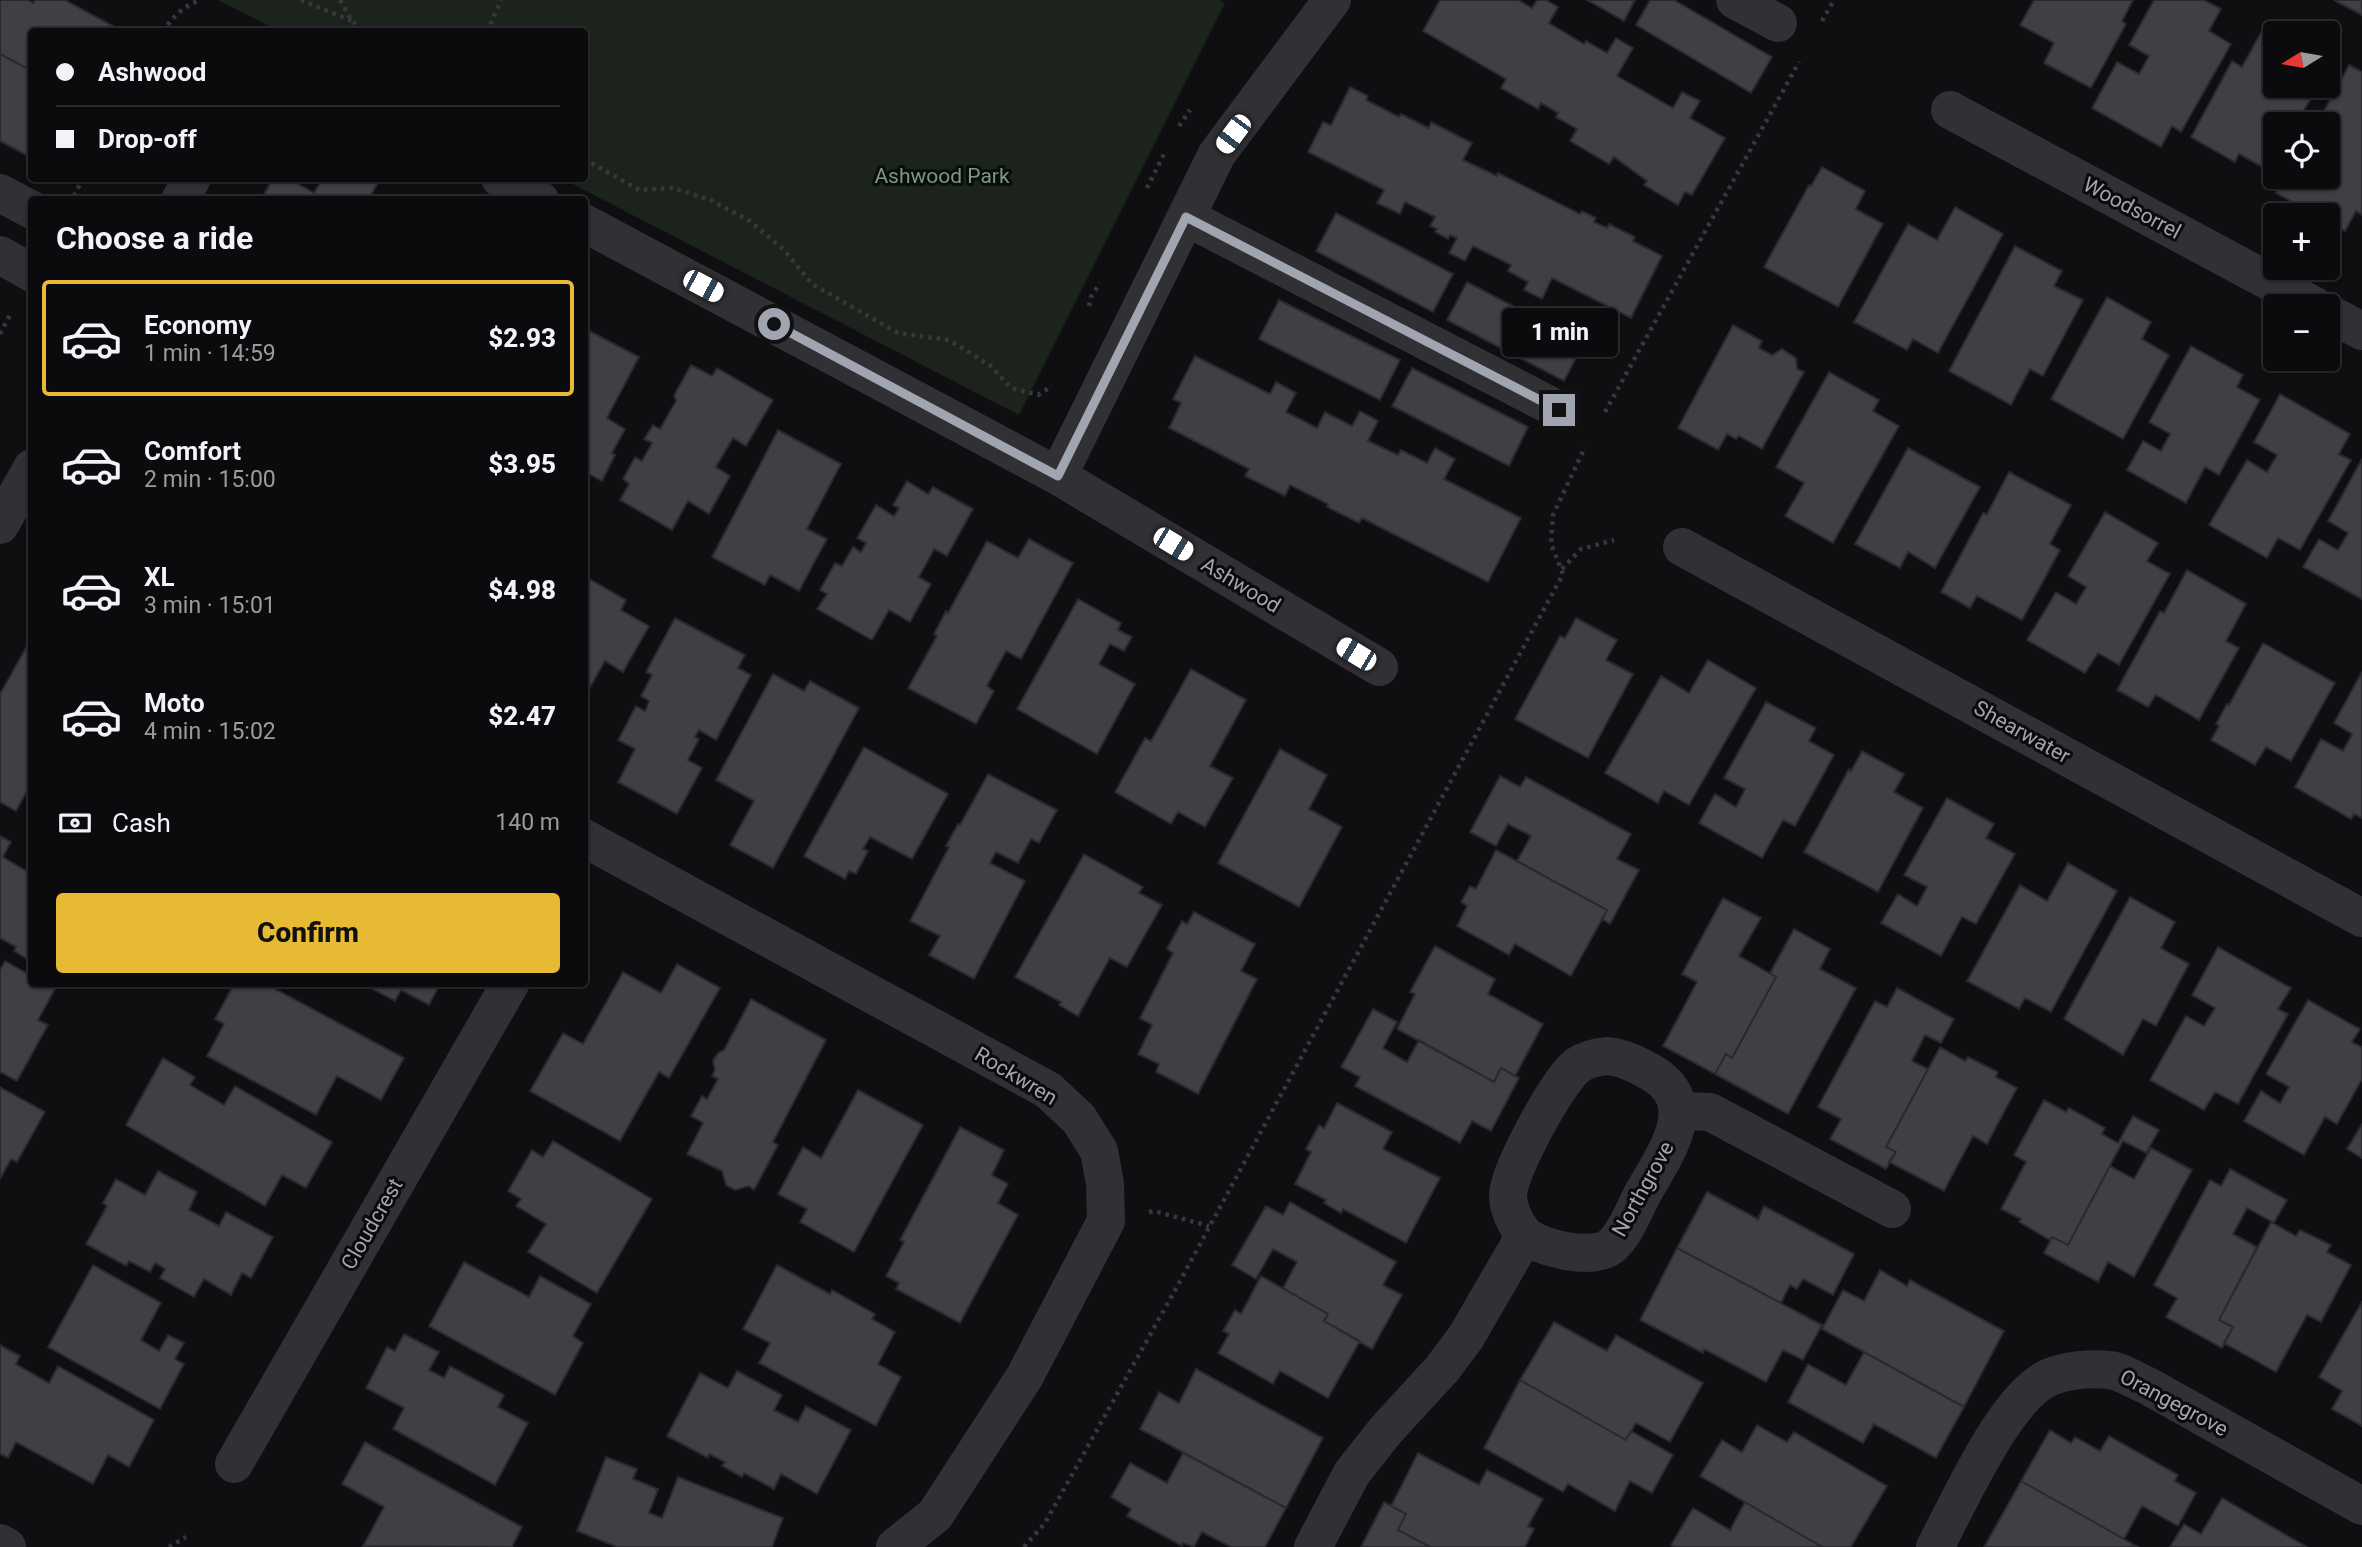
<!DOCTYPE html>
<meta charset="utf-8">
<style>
:root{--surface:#0b0b0d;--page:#19191b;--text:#f1f3f6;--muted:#9a9b9d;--line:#2b2b2e;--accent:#e6ba32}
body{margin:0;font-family:Roboto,sans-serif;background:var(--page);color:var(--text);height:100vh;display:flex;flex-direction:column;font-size:26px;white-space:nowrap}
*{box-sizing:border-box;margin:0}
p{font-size:23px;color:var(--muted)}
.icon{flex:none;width:38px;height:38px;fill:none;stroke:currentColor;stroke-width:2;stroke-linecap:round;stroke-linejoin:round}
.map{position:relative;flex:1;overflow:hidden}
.details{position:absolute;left:28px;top:196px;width:560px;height:791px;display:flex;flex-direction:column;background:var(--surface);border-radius:7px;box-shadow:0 2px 5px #0004,0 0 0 2px var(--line)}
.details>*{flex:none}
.guide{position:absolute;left:28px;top:28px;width:560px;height:154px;border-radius:7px;box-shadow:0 2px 5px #0004,0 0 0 2px var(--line);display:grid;align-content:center;height:154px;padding:0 28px;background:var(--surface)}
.needle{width:46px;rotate:259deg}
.controls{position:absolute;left:2263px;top:21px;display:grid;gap:14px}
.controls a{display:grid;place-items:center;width:77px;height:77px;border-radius:7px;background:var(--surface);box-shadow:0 2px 5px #0004,0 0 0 2px var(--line);font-size:35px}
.end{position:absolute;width:32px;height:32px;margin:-16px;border:9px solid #a1a5b1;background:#111;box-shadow:0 0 0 4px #111}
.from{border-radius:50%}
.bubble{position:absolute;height:49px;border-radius:7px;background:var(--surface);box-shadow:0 2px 5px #0004,0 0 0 2px var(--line);font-size:23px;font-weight:800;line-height:49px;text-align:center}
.car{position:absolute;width:21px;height:42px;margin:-21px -10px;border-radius:9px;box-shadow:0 0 5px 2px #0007;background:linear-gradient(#fff 24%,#345 0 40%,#fff 0 76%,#345 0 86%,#fff 0)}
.guide b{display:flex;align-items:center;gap:24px;height:66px;font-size:26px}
.guide b+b{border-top:2px solid var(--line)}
.guide i{width:18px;height:18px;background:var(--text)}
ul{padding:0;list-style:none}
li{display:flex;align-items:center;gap:21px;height:116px;margin:0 14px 10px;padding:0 14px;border:4px solid transparent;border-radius:7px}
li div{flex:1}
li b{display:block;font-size:26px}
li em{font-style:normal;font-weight:800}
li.active{border-color:var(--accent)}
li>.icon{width:63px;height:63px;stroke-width:1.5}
h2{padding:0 28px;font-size:32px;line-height:84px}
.pay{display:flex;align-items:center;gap:18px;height:77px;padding:0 28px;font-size:26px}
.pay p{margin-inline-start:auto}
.cta{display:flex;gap:14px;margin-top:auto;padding:14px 28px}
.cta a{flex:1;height:80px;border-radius:7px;background:var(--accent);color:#111;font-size:28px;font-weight:800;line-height:80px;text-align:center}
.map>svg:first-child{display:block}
.green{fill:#1c231d}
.building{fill:#3f3f44;stroke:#2a292d;stroke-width:2}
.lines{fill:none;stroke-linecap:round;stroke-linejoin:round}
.path{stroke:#37383c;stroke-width:4.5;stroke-dasharray:3.5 5;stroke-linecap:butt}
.minor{stroke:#313135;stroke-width:38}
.route{stroke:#a1a5b1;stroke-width:9}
.labels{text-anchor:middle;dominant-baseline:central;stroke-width:6;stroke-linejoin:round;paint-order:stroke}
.park-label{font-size:21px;fill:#799b7e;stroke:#0b0a0c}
.street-label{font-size:21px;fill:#a1a5b1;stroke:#0b0a0c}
</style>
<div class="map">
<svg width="2362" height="1547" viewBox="0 0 2362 1547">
<rect width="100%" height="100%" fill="#0f0f11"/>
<!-- green -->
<path class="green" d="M218,0H1219L1225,3L1019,415L563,179L584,178V32L279,31Z"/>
<!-- building -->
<path class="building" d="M0,0H28L33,3L35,0H65L124,32H32V71L0,54Z
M1440,0H1518L1532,8L1537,0H1546L1558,7L1549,23L1584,44L1586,41L1607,53L1616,38L1633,48L1617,76L1673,108L1682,92L1700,101L1690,118L1725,138L1692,195L1685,192L1678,205L1644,185L1647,181L1614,157L1609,164L1570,141L1577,129L1556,117L1558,113L1541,103L1538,109L1501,88L1506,79L1423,31Z
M1587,0H1635L1624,21Z
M1650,0H1674L1772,57L1751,93L1636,25Z
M2034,0H2133L2122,21L2126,24L2091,88L2044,63L2054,43L2020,25Z
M2154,0H2204L2221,9L2209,31L2231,44L2181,132L2172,126L2161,147L2092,108L2117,62L2139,74L2149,56L2129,45Z
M2334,0H2362V15Z
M2265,25L2279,33H2275V86H2301L2297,93L2310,100L2296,124H2275V163L2270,171L2239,154L2235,162L2191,137L2232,61L2242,67Z
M0,54L32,71V158L0,141Z
M2349,65L2362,72V215L2356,211L2345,231L2328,221V215H2317L2276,193L2285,177H2328V151L2333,141L2328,138V124H2317Z
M1350,87L1368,96L1366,100L1399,117L1401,114L1429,128L1431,122L1472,143L1463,160L1497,176L1498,173L1580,214L1582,211L1596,218L1594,222L1607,228L1609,224L1635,237L1633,241L1662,256L1631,318L1552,278L1542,299L1524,290L1528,282L1508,271L1511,265L1473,246L1465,261L1449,253L1457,238L1450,235L1448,239L1435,232L1437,229L1430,226L1435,217L1405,202L1400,214L1377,203L1384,190L1308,152L1323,122L1331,125Z
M1822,167L1865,191L1856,209L1883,224L1838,307L1764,267L1809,185L1811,186Z
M273,178H288L314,193L323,178H375L379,181L368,200H261Z
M1955,207L2003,234L1938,353L1913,339L1907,350L1854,322L1908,224L1937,240Z
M1336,213L1453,274L1433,312L1316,251Z
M2015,246L2062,271L2054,286L2083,300L2043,376L2030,369L2011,405L1949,371Z
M1467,282L1584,343L1564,381L1447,320Z
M2107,297L2151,322L2142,339L2169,355L2123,439L2051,399Z
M1279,300L1400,360L1380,400L1259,339Z
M1733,325L1762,341L1759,348L1772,355L1782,349L1796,358L1797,369L1804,372L1762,449L1739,436L1736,439L1727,434L1718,450L1678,428Z
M584,328L639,357L607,418L625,429L612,453L615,455L602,481L584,471Z
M2191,346L2243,375L2237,387L2260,400L2219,475L2205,467L2186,503L2127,470L2143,441L2161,451L2170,434L2149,422Z
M1195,356L1270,394L1276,382L1296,393L1286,412L1317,428L1325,412L1352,426L1360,411L1378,421L1368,441L1398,455L1401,450L1427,463L1435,448L1455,459L1444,479L1521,518L1488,582L1362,518L1359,523L1327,507L1328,504L1290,485L1285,496L1245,476L1249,469L1169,428L1181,403L1173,399Z
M691,365L712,376L717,368L773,400L746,446L733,438L716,467L730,476L709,514L688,501L672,530L620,500L629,484L623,479L635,457L642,461L652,443L644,439L653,425L660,429L676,401L674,395Z
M1412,368L1528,427L1509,466L1392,406Z
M1829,372L1879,400L1873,411L1899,426L1833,543L1785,516L1804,483L1776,467Z
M2280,394L2350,434L2339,454L2351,460L2300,550L2278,538L2267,558L2209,525L2247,460L2267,472L2277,455L2254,442Z
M778,430L841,464L807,529L827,539L799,591L770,575L765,585L712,557Z
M1908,448L1980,487L1935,568L1908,552L1900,568L1855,544Z
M2362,459V599L2303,567L2319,539L2338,550L2348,533L2328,521Z
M2009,472L2071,505L2050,544L2060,550L2022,620L1977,596L1970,608L1941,592L1983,513L1987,514Z
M907,481L928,494L933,487L973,509L947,556L934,549L919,577L931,584L910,622L889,610L872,640L817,609L827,594L820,590L835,563L842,566L853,547L861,552L866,543L857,538L876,505L894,516L899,508L893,505Z
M2105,512L2158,543L2147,561L2170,574L2119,665L2098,653L2085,673L2027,640L2056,592L2076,604L2086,587L2068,576Z
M1029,539L1073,563L1021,659L1006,651L987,686L994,691L976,724L908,688L937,636L934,634L946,611L948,613L987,541L1018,558Z
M2187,570L2246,604L2226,641L2239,648L2199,720L2156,695L2148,707L2117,690L2160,611L2164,613Z
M584,576L626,600L621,610L649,626L623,672L605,661L584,698Z
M1078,599L1121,623L1118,630L1132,637L1124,651L1110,644L1099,664L1135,684L1097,754L1017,709Z
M675,618L745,655L738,668L751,675L716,740L699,730L695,737L699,739L688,760L702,768L677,814L618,782L635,749L618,740L636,706L645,711L649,701L641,696L652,675L646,672Z
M1576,618L1617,640L1606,660L1633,674L1588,758L1515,719L1560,636L1565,638Z
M32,637V782L16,811L0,802V694Z
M2263,643L2335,683L2291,761L2266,747L2255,765L2211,740L2219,726L2216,724L2227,704L2229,705Z
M1708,660L1756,688L1689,805L1664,791L1658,803L1605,773L1661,676L1689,693Z
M1191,669L1246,700L1210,766L1233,778L1205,827L1178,812L1171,824L1115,792L1145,738L1151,741Z
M2362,672V818L2354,814L2351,819L2295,787L2321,739L2343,751L2352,734L2334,723Z
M773,674L804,691L810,681L859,708L773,868L730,845L754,801L716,780Z
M1766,702L1816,728L1809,741L1834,755L1795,826L1783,820L1762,858L1699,823L1715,794L1736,807L1745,789L1724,778Z
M864,747L948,794L912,859L870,837L863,849L868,851L856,874L849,871L845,879L804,856Z
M1280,749L1327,775L1309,809L1342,827L1299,907L1218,863Z
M1862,751L1904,774L1894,792L1923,808L1878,892L1804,852L1849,769L1851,771Z
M988,774L1057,810L1039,843L1031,839L1018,863L996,852L990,863L1025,881L974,979L929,955L940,936L910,921L949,847L946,846L958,824L960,825Z
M1500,776L1520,787L1526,777L1631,834L1617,859L1639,870L1610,924L1602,919L1607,910L1517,861L1531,836L1508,824L1496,846L1470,832Z
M1947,798L1994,824L1986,838L2015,854L1976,924L1962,917L1941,956L1881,923L1898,894L1917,906L1927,887L1904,875Z
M0,836L11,842L3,857L26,871L32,862V962L14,951L16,947L0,938Z
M1496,850L1607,910L1571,976L1515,944L1509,955L1457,926L1467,906L1461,902L1470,886L1476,889Z
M1084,854L1143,887L1139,893L1162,905L1127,967L1110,958L1078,1016L1059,1005L1061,1002L1015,977Z
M2068,863L2117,891L2051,1012L2025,998L2019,1009L1967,981L2020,885L2047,901Z
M2130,897L2175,922L2161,948L2189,964L2156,1026L2143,1019L2123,1055L2064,1019Z
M1723,898L1761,918L1739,956L1776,977L1732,1058L1726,1054L1715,1074L1663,1046L1697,982L1682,974Z
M1194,912L1255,944L1241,971L1257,979L1198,1094L1156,1072L1159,1064L1138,1054L1152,1025L1140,1018L1173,953L1167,949L1182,921L1187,924Z
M1794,929L1830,949L1820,969L1856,988L1788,1114L1715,1074L1726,1054L1732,1058L1776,977L1770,973Z
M1435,946L1495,979L1488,994L1543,1024L1515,1076L1501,1068L1494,1082L1397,1029L1415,994L1410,992Z
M2218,947L2291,988L2278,1009L2288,1014L2238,1104L2215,1092L2204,1110L2150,1080L2186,1016L2204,1026L2215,1008L2192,995Z
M5,961L32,976V984H45L55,989L38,1020L48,1025L17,1081L0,1072V970Z
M677,964L720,988L669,1078L659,1072L620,1141L530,1091L563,1033L583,1044L623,972L661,993Z
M234,984H266L404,1058L381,1100L337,1076L316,1115L207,1056L224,1024L215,1019Z
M363,984H440L429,1005L401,990L395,1001Z
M1897,988L1954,1019L1941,1043L1925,1035L1912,1061L1928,1069L1886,1147L1896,1152L1886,1169L1830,1139L1841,1119L1818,1107L1875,1001L1887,1007Z
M751,999L826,1040L773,1142L778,1145L754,1190L749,1186L735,1190L726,1185L722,1171L687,1154L703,1123L691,1116L702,1096L707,1099L718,1079L712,1076L715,1070L713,1061L718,1053L724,1050Z
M2308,1000L2360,1029L2352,1042L2362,1047V1079L2337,1124L2325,1117L2304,1155L2244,1121L2261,1091L2280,1103L2289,1087L2266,1074Z
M1373,1009L1397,1022L1383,1048L1407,1062L1419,1040L1494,1082L1501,1068L1519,1078L1491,1131L1472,1121L1460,1143L1355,1086L1360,1077L1341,1067Z
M1940,1047L1965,1061L1968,1057L1998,1072L1996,1077L2017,1088L1987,1144L1973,1136L1944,1191L1889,1162L1896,1152L1886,1147Z
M163,1058L195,1077L190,1085L224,1105L235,1086L332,1142L306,1188L282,1175L265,1206L126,1125Z
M0,1087L45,1112L17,1162L11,1159L0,1179Z
M858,1090L923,1125L854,1252L800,1222L807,1209L778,1194L803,1147L821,1158Z
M2044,1100L2066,1112L2069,1108L2105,1128L2102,1134L2118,1143L2133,1116L2159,1130L2146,1153L2123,1141L2068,1245L2052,1237L2050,1240L2019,1222L2021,1219L2001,1209L2026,1162L2014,1155Z
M1337,1103L1392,1132L1383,1149L1440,1178L1406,1243L1343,1209L1341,1213L1324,1203L1326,1200L1295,1184L1311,1152L1306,1149L1319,1125L1324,1128Z
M2362,1124V1158L2347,1149Z
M960,1127L1004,1150L992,1175L1008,1184L998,1203L1018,1215L960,1323L896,1289L899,1283L886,1276L904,1242L900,1240Z
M553,1141L652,1199L597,1293L528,1252L546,1224L516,1206L521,1199L508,1191L532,1150L543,1157Z
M2151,1148L2192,1170L2134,1277L2108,1262L2098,1282L2044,1253L2052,1237L2068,1245L2110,1166L2134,1179Z
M2230,1169L2287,1200L2274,1223L2247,1208L2233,1234L2257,1247L2219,1320L2233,1327L2222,1348L2166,1317L2177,1298L2154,1285L2210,1180L2221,1186Z
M158,1171L197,1192L189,1210L219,1226L226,1212L273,1237L251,1278L242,1273L231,1295L204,1279L194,1297L160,1278L165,1269L155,1263L150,1272L129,1261L126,1266L86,1244L107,1206L103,1203L116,1179L145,1195Z
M1707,1192L1758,1219L1764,1206L1854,1254L1833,1295L1803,1279L1797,1289L1790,1285L1781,1303L1677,1248Z
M1290,1202L1396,1262L1383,1285L1402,1295L1372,1349L1324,1321L1328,1314L1283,1288L1297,1262L1273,1249L1256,1279L1232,1265L1266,1206L1283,1215Z
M2271,1222L2296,1236L2300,1230L2331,1245L2327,1252L2351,1265L2321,1322L2307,1315L2276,1372L2224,1343L2233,1327L2219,1320Z
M1677,1248L1822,1325L1803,1360L1783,1350L1766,1382L1704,1349L1703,1353L1640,1320Z
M464,1262L529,1297L540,1276L591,1304L573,1336L583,1343L555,1395L429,1326Z
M93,1265L161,1303L141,1340L159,1351L168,1335L184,1343L175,1359L184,1364L160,1409L48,1347Z
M777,1265L830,1294L832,1290L875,1314L872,1319L895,1332L878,1364L901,1377L876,1426L759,1363L770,1343L743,1329Z
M1880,1270L1907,1286L1910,1280L2004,1331L1964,1407L1822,1329L1843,1290L1864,1301Z
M1261,1276L1328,1314L1324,1321L1360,1341L1328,1398L1280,1371L1273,1384L1218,1353L1229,1334L1223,1331L1235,1310L1241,1314Z
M2362,1302V1426L2332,1409L2342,1391L2319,1377Z
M1554,1322L1607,1351L1616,1335L1703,1383L1670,1442L1636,1423L1626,1440L1520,1380Z
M404,1334L439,1352L429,1370L444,1378L450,1366L504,1395L498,1407L528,1423L495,1485L393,1429L404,1408L366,1388L387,1347L395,1351Z
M0,1345L20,1356L16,1364L49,1383L58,1366L154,1420L129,1467L108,1455L93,1484L16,1442L8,1458L0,1454Z
M1864,1352L1964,1407L1936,1458L1874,1424L1863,1443L1788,1402L1808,1364L1846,1385Z
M1196,1369L1323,1438L1286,1508L1140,1429L1159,1392L1179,1403Z
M737,1371L782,1395L774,1410L798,1422L806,1406L851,1430L817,1494L781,1474L774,1489L744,1473L742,1477L722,1466L725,1462L709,1454L708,1458L667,1436L700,1373L728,1388Z
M1520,1380L1626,1440L1631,1431L1673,1455L1652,1493L1630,1481L1615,1511L1568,1484L1563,1492L1484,1448Z
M1757,1425L1787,1442L1794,1432L1887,1486L1851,1547H1822L1700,1476L1722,1440L1742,1452Z
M2050,1430L2071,1443L2075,1437L2100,1451L2109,1436L2178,1475L2175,1481L2196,1493L2178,1526L2142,1506L2124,1539L2021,1481Z
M365,1442L522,1527L512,1547L363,1546L384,1507L342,1484Z
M1183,1453L1286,1508L1265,1547H1231L1202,1532L1194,1547L1183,1543L1182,1546L1127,1516L1131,1509L1111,1497L1130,1463L1167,1483Z
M1418,1453L1479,1485L1487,1470L1543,1499L1528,1526L1534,1529L1525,1547H1430L1398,1530L1406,1514L1391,1506Z
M606,1457L637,1469L633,1479L658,1489L649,1513L662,1518L678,1477L783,1518L772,1547H617L577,1531Z
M2021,1481L2124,1539L2138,1547H1984Z
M2222,1498L2307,1547H2170L2184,1524L2201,1534Z
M1384,1502L1406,1514L1398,1530L1430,1547H1361Z
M1745,1502L1822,1547H1675L1671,1545L1693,1508L1730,1530Z"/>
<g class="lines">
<!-- path -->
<path class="path" d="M301,0L352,21
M340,0L352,21L365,32
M1822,21L1834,0
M163,32C171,18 185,5 200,0
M487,32L501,0
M1179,126L1190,110
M584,159L639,190L673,188L710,200L750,221L785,251L812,284L898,333L949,340L991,366L1011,388L1038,395L1052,386
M1147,188L1165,152
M74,196L83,178
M1089,306L1091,297L1100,283
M0,334L11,313
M1605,412L1799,62
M1562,569L1581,549L1614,540
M1149,1212L1154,1211L1209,1226
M169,1547L186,1537
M1024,1547L1045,1523L1179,1283L1563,574L1551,544L1553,515L1585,447"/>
<!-- minor -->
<path class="minor" d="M1735,0L1778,23
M1950,110L2315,306
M500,178L540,200
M0,193L32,210
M180,200L192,178
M1186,217L1559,410
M584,223L1058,476L1379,667
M0,255L32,273
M2328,313L2362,331
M1058,476L1217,154L1332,0
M0,525L32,468
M1682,547L2362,918
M584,838L1048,1090L1079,1119L1099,1151L1105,1183L1106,1221L1025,1376L935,1515L895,1547
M1608,1056C1625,1058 1638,1065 1652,1073C1704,1104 1664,1155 1643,1193C1634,1209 1625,1236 1610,1247C1592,1260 1539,1249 1524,1234C1515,1224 1508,1208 1508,1195C1509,1170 1558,1080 1578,1065C1587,1059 1597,1057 1608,1056Z
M1679,1111L1710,1112L1892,1209
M234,1464L510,984
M0,1543L7,1547
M1313,1547L1352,1473L1386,1430L1442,1369L1466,1337L1525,1235
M1935,1547C1959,1503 2005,1396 2050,1377C2067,1370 2091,1368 2109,1370C2121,1371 2136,1381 2148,1386L2362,1506"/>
</g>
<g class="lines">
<!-- route -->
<path class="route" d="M774,324L1058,476L1186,217L1559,410"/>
</g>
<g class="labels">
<!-- park labels -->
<g class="park-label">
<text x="942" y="176">Ashwood Park</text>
</g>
<!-- street labels -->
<g class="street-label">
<text transform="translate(2132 208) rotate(28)">Woodsorrel</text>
<text transform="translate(1241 585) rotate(31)">Ashwood</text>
<text transform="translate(2022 732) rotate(29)">Shearwater</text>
<text transform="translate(1016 1076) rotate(31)">Rockwren</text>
<text transform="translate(1643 1189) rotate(-61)">Northgrove</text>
<text transform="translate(372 1224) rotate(-60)">Cloudcrest</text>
<text transform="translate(2174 1403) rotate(28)">Orangegrove</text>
</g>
</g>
</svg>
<div class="controls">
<a><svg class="needle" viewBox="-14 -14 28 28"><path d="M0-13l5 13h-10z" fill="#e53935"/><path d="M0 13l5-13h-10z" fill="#9a9b9d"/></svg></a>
<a><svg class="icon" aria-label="locate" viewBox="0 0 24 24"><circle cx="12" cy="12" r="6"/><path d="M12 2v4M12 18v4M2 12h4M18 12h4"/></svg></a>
<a>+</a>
<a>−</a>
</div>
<i class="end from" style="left:774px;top:324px"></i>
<i class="end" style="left:1559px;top:410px"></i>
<div class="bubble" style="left:1502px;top:308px;width:116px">1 min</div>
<i class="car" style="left:1233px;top:134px;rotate:217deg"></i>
<i class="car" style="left:703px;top:286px;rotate:118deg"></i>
<i class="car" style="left:1173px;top:544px;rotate:121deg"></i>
<i class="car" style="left:1356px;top:654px;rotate:301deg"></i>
<div class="guide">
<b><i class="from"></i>Ashwood</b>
<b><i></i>Drop-off</b>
</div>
<section class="details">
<h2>Choose a ride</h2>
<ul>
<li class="active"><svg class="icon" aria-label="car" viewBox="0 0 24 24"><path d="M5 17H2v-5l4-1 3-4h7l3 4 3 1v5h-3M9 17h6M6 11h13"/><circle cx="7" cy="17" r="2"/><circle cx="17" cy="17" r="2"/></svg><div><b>Economy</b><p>1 min · 14:59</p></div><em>$2.93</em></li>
<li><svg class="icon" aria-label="car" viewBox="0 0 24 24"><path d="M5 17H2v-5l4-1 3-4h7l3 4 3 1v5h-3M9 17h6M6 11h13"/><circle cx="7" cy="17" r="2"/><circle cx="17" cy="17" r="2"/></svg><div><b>Comfort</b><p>2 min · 15:00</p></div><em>$3.95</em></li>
<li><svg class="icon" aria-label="car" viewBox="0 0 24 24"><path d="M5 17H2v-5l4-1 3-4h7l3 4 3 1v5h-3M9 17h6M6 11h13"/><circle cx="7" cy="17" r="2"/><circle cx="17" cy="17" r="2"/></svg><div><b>XL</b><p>3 min · 15:01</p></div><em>$4.98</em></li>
<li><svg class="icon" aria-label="car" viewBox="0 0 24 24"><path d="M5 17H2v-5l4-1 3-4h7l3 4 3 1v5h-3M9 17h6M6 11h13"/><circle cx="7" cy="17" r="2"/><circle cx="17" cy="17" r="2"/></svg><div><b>Moto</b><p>4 min · 15:02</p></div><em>$2.47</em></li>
</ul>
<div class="pay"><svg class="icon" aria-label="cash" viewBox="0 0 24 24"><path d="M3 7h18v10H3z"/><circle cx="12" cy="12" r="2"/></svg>Cash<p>140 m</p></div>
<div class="cta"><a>Confirm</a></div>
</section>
</div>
